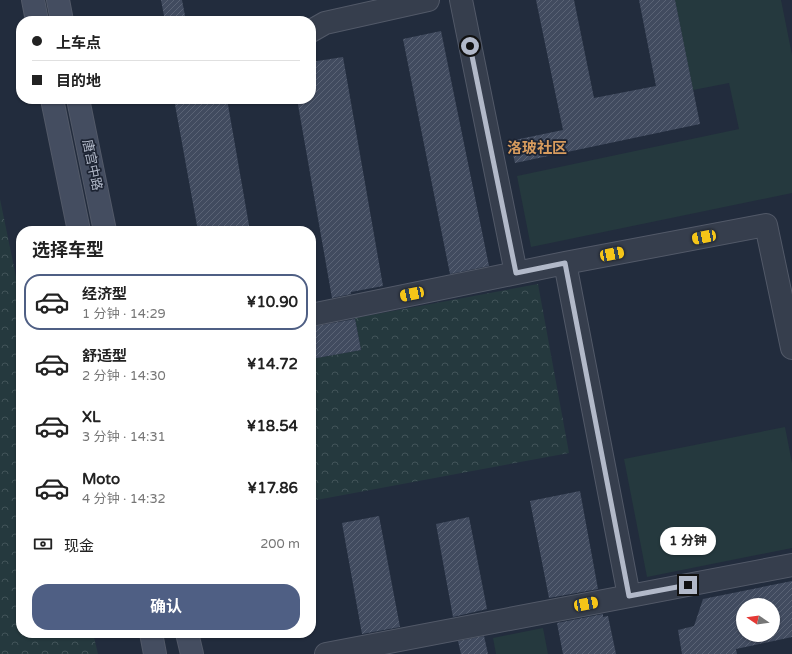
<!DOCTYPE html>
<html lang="zh">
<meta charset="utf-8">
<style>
:root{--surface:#fff;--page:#f6f6f6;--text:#222;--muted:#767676;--line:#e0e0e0;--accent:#4f5f84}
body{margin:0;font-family:"Varela Round","Noto Sans SC",sans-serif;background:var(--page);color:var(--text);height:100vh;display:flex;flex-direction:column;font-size:15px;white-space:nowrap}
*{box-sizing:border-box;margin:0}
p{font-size:13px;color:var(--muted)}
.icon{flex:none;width:22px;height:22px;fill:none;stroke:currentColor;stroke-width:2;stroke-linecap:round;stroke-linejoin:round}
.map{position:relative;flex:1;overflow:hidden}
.drawer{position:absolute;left:16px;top:226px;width:300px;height:412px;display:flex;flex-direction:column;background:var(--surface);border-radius:16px;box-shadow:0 1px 3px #0004}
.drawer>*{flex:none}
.hud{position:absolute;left:16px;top:16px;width:300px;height:88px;border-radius:16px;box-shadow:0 1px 3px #0004;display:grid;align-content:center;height:88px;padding:0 16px;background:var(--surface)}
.needle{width:26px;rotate:283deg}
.fabs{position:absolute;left:736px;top:598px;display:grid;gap:8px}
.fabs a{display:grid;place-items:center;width:44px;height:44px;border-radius:50%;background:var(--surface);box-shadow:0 1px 3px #0004;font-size:20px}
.end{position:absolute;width:18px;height:18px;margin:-9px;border:5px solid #b2b9c9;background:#111;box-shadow:0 0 0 2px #111}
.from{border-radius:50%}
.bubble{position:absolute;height:28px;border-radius:14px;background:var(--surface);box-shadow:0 1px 3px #0004;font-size:13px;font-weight:700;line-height:28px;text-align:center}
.car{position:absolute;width:12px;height:24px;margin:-12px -6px;border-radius:5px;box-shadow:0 0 3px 1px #0007;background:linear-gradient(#f5c518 24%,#345 0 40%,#f5c518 0 76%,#345 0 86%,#f5c518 0)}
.hud b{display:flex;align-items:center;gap:14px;height:38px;font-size:15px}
.hud b+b{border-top:1px solid var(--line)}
.hud i{width:10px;height:10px;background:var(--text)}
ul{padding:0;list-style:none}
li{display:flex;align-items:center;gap:12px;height:56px;margin:0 8px 6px;padding:0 8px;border:2px solid transparent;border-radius:16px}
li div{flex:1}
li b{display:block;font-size:15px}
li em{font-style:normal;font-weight:700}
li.active{border-color:var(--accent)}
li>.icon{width:36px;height:36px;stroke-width:1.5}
h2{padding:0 16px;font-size:18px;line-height:48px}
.pay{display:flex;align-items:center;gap:10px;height:44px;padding:0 16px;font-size:15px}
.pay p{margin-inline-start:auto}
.action{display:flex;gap:8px;margin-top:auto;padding:8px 16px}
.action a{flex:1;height:46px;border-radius:16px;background:var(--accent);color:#fff;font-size:16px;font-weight:700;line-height:46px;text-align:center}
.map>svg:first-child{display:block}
.green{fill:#25393e}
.forest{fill:url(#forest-crowns)}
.building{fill:url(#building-hatch);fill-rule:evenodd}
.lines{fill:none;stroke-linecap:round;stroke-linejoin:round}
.street-casing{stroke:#525968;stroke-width:24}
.secondary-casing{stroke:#525968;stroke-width:24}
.street{stroke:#363e4d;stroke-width:22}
.secondary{stroke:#444d60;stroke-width:22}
.route{stroke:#b2b9c9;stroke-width:5}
.labels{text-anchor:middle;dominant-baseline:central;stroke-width:3.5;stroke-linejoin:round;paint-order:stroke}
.street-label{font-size:13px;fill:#b2b9c9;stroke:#1c2332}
.quarter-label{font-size:15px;font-weight:bold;fill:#d89c5e;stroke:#1c2332}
</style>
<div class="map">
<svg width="792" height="654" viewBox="0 0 792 654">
<defs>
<pattern id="forest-crowns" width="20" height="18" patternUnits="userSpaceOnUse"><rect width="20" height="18" fill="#25393e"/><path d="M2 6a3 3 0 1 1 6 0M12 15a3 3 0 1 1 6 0" fill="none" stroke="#425459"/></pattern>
<pattern id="building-hatch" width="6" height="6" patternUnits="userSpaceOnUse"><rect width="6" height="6" fill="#414b5f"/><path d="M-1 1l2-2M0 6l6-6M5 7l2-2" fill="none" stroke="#5a6375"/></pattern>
</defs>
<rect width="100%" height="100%" fill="#222c3d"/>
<!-- green -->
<path class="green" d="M675,0H781L792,55V193L531,247L517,176L739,129L729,83L693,90Z
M785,427L792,463V548L647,577L624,459Z
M543,628L548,654H496L493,638Z"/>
<!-- forest -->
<path class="forest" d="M0,199L21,301V633H93L98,654H0Z
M538,284L569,453L311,501V359L361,350L355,318Z"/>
<!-- building -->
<path class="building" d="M161,0H182L186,21H165Z
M536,0H574L594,98L656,86L639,0H675L700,124L515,163L510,141L563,130Z
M441,31L489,266L450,274L403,39Z
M343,57L383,286L351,292V294L332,298L297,99H311V62Z
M174,99H227L250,231H198Z
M355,319L361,350L311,359V327Z
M580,491L598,589L549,598L530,501Z
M379,516L400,627L362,634L342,523Z
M469,517L487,609L453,617L436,524Z
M792,581V637L736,649L737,654H682L678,630L694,626L703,599ZM743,605H773V635H743Z
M603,614V617L608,616L616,654H563L557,623Z
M484,636L488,654H461L458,641Z"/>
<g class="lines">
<!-- street casing -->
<g class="street-casing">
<path id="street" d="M461,0L516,273
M311,31L325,23L428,0
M565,263L629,596
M311,315L565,263L766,225L792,348
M326,654L792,565"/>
</g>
<!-- secondary casing -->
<g class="secondary-casing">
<path id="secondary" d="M33,0L37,21
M58,0L62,21
M52,99L79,231
M78,99L105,231
M151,633L155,654
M187,633L192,654"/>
</g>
<!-- street -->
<use href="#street" class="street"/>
<!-- secondary -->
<use href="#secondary" class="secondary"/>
</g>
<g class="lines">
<!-- route -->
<path class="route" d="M470,46L516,273L565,263L629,596L688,585"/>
</g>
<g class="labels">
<!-- street labels -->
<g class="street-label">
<text transform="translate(92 165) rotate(78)">唐宫中路</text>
</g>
<!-- quarter labels -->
<g class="quarter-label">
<text x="537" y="148">洛玻社区</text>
</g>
</g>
</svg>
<div class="fabs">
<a><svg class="needle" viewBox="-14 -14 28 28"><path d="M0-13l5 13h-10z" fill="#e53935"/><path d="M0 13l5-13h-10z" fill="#767676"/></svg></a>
</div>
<i class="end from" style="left:470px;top:46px"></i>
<i class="end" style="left:688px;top:585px"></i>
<div class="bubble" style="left:660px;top:527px;width:56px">1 分钟</div>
<i class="car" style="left:704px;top:237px;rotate:259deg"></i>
<i class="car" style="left:612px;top:254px;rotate:79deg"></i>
<i class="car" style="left:412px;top:294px;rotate:258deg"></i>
<i class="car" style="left:586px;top:604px;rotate:79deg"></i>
<div class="hud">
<b><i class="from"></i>上车点</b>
<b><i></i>目的地</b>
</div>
<section class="drawer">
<h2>选择车型</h2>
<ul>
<li class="active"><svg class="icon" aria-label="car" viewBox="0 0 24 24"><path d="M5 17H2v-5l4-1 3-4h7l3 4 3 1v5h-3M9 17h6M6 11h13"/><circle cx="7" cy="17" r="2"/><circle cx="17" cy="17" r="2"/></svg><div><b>经济型</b><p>1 分钟 · 14:29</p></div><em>¥10.90</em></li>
<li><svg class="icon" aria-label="car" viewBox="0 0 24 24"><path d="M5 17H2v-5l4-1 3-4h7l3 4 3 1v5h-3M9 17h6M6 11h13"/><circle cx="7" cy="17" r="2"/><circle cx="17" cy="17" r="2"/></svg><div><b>舒适型</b><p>2 分钟 · 14:30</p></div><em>¥14.72</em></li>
<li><svg class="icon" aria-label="car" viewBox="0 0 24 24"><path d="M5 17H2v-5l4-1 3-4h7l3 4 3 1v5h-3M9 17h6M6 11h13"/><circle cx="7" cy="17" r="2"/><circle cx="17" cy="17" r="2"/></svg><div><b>XL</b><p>3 分钟 · 14:31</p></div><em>¥18.54</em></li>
<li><svg class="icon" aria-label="car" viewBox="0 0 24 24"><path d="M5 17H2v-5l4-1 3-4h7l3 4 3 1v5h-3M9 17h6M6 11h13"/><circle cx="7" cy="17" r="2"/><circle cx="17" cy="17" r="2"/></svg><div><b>Moto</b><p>4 分钟 · 14:32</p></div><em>¥17.86</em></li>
</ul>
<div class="pay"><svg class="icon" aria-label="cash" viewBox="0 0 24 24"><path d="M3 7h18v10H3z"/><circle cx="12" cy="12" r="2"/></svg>现金<p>200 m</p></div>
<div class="action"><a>确认</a></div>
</section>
</div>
